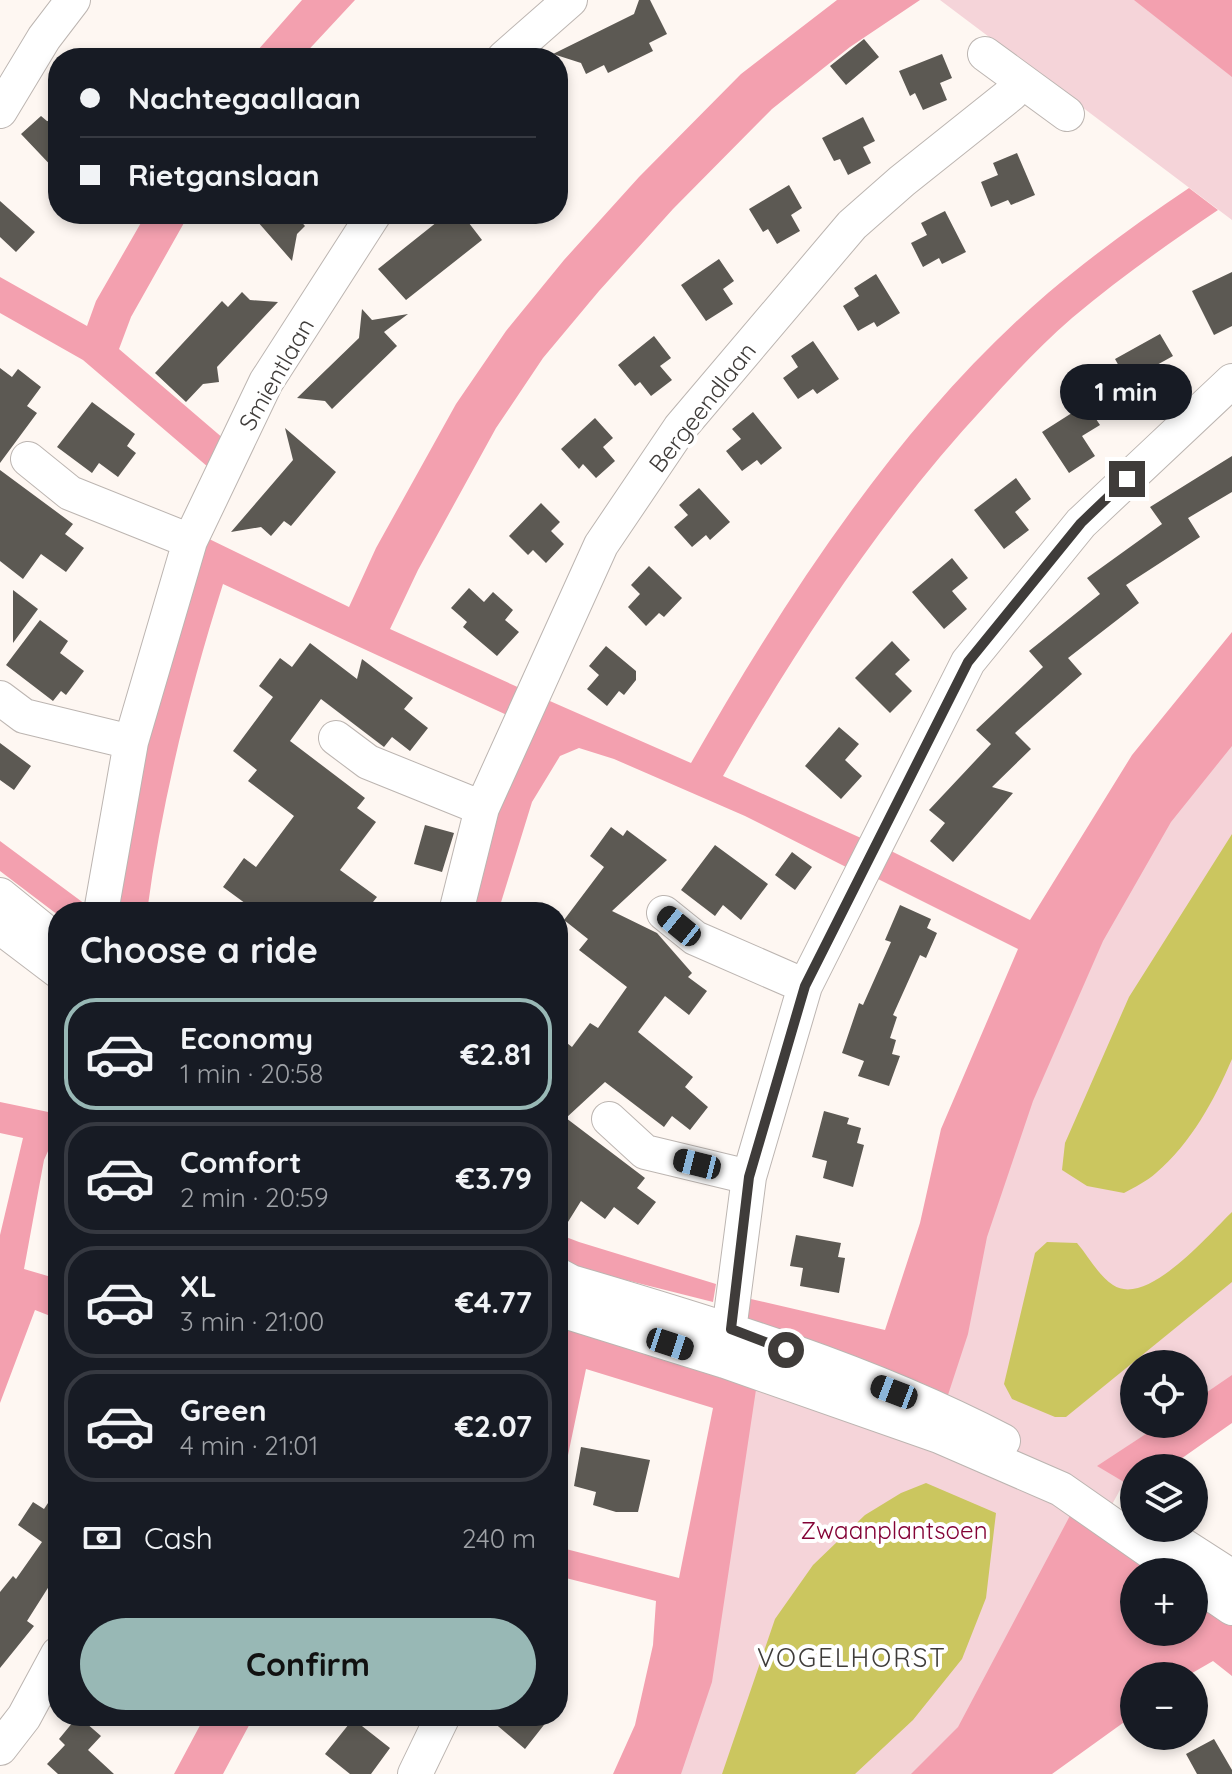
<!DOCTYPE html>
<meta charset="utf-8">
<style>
:root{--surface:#171b24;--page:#242831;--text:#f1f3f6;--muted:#9ea1a6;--line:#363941;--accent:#98b8b5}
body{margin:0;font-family:Quicksand,sans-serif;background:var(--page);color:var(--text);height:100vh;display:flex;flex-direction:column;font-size:30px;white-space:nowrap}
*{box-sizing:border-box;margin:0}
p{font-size:26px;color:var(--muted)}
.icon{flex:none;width:44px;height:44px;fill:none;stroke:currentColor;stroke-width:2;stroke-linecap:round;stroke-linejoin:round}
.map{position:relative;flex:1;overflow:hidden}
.drawer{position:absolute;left:48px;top:902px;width:520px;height:824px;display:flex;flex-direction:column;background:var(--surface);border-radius:32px;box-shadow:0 4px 12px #0003}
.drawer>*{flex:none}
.top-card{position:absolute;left:48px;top:48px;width:520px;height:176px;border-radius:32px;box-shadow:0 4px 12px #0003;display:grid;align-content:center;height:176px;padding:0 32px;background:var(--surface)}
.tools{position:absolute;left:1120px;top:1350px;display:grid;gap:16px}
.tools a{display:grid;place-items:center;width:88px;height:88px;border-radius:50%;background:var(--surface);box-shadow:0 4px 12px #0003;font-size:40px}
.end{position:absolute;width:36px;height:36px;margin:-18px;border:10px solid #3f3c3a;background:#fff;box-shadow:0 0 0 4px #fff}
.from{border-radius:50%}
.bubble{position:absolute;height:56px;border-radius:28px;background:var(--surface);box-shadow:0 4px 12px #0003;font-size:26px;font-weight:800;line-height:56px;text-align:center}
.car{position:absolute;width:24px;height:48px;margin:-24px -12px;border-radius:10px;box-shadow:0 0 6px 2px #0007;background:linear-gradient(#222 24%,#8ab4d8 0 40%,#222 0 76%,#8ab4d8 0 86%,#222 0)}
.top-card b{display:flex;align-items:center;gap:28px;height:76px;font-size:30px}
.top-card b+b{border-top:2px solid var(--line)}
.top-card i{width:20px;height:20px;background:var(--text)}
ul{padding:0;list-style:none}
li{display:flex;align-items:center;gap:24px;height:112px;margin:0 16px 12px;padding:0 16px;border:4px solid var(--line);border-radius:32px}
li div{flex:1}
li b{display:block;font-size:30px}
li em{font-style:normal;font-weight:800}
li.selected{border-color:var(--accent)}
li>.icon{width:72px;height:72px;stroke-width:1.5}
h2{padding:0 32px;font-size:36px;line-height:96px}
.pay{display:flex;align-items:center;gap:20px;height:88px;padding:0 32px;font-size:30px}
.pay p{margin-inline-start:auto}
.cta{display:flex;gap:16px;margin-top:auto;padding:16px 32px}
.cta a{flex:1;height:92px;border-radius:48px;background:var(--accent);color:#111;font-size:32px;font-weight:800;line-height:92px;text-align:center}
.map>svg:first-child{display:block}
.green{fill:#f5d4d9}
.forest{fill:#f3a0af}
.water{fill:#cbc65f}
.building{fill:#5c5953}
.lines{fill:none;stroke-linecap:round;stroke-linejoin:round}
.minor-casing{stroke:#bcb5b1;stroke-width:36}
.minor{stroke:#fff;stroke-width:34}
.route{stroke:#3f3c3a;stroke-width:10}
.labels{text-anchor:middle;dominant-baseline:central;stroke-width:8;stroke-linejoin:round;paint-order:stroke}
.street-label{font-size:24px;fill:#3f3c3a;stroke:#fff}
.park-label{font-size:24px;fill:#840336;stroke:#fff}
.neighbourhood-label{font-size:26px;letter-spacing:2px;fill:#3f3c3a;stroke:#fff}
</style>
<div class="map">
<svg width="1232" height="1774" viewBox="0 0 1232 1774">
<rect width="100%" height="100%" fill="#fef7f2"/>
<!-- green -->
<path class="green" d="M940,0H1232V220Z
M1232,692V1390L1194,1419V1364H1134V1424H1188L1132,1468L1069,1583L951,1774H646L757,1383L891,1342Z"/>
<!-- forest -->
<path class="forest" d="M302,0H355L301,58H251Z
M837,0H920L850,47L772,109L673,209L599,291L543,358L496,428L418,570L390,629L522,689L509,716L223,584C189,692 162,800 147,912H114L138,765L203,536L349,607L376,548L456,404L506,331L564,260L639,177L741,74Z
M1134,0H1232V77Z
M1189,188L1218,210C1168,244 1118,279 1072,318C1041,345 1013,375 986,405C882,517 799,644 723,776L861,838L848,868L745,816L614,759L579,748L560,756L532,802L498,912H465L476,866L543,698L691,763C787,595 900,420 1048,293C1093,255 1140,221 1189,188Z
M146,214H189L131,317L119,349L224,439L208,467L83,360L0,313V277L87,326L96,301Z
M1232,632V746L1171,822L1103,941L1033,1101L987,1237L968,1334L946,1401L739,1315L742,1297L885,1330L920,1223L941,1129L1018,949L870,875L883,847L1030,920L1132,755Z
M0,841L89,907L88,912H58V915L0,871Z
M0,1102L58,1114V1129L44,1160L24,1269L58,1279V1319L35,1310L0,1403V1235L23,1138L0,1133Z
M558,1234L579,1242L716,1284L713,1302L582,1269L558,1259Z
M570,1320L757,1383L712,1682L681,1774H613L635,1725L653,1645L656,1601L558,1576V1547L679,1578L713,1408L586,1369L558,1503V1376Z
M1232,1375V1423L1168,1468H1134V1488L1097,1466L1161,1424H1194V1401Z
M1073,1510L1168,1572H1134V1632H1194V1589L1232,1617V1676L1213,1661L1187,1676H1134V1715L1052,1774H911L958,1727Z
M205,1716H254L223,1774H174Z"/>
<!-- water -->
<path class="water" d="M1232,834V1059C1214,1101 1191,1143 1156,1173C1147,1181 1135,1187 1124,1193L1087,1186L1062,1170L1065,1143L1129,997Z
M1232,1212V1282L1066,1417H1055L1012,1399L1004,1384L1035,1253L1047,1242L1077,1243C1089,1257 1097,1274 1113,1285C1147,1308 1209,1234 1232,1212Z
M926,1483L996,1513L986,1598L962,1659L913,1720L855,1774H722L775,1619L813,1565L865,1515L901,1493Z"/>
<!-- building -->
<path class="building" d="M639,0H650L667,34L649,43L653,51L608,73L604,65L586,74L581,63L553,54L634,14Z
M864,39L879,57L846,85L830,66Z
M942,54L952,78L940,83L947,100L923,110L915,93L910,96L899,71Z
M41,116L47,121L58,122V173L21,134Z
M863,117L875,141L863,147L871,163L848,175L840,159L834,161L822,138Z
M1017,153L1035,195L1011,205L1008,200L991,207L981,182L998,175L993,163Z
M789,185L802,208L791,215L800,231L777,244L768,229L763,232L749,209Z
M0,201L35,232L16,252L0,237Z
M945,211L966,252L942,264L939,258L923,267L911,243L927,235L921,223Z
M251,214H294L305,226L297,234L292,261Z
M447,214H462L482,240L406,300L378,269Z
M719,259L734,281L723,289L733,304L706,321L681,285Z
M1232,272V326L1214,335L1192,291Z
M876,274L900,313L877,327L874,322L858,331L843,306L859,296L854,288Z
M242,292L250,300L278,302L217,367L219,382L203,384L186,402L155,373L222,301L228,307Z
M362,309L372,320L408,314L384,332L397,346L332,409L325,401L297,398L359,338Z
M1160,334L1173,356L1155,366L1166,386L1139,402L1115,359Z
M654,336L671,358L660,366L672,380L651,396L640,382L635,386L618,365Z
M813,341L839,379L817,394L813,389L798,399L783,378L798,367L791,356Z
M0,368L12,377L18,369L41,387L27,406L37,413L0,463Z
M92,402L135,434L127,446L136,453L118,477L99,463L92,473L57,447Z
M1086,404L1100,425L1082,436L1095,456L1069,473L1042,432Z
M753,412L782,448L761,465L757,460L742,471L726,451L741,439L732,429Z
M595,418L613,438L603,447L615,461L596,478L583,464L579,469L561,449Z
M285,428L336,472L291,526L284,521L271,536L261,527L231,532L293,460Z
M1232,456V492L1188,518L1200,537L1126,585L1139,603L1068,658L1082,674L1015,733L1031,749L992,787L1013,793L953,862L930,841L945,823L929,810L991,744L976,730L1043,667L1029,651L1100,594L1087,578L1162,524L1150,507Z
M0,470L73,524L65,534L84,548L66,572L41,554L23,579L0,561Z
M1016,478L1031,499L1015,512L1029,530L1004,549L974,510Z
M699,488L730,522L710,540L706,535L692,547L674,527L688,515L679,505Z
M541,503L560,522L551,531L564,544L546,563L533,550L528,555L509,536Z
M952,558L968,578L952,591L967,609L944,629L912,592Z
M649,566L682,598L664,617L659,613L646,626L628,607L640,594L631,585Z
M469,588L484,602L493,592L513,610L505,620L519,632L497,656L463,627L467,622L451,608Z
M13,590L38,609L13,643Z
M40,620L68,641L60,653L84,671L66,695L61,691L53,701L6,665Z
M892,641L910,660L895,674L912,691L890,713L855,678Z
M310,643L357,679L362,659L413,698L404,709L428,728L410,751L392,737L384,747L321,699L290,741L365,798L357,808L376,822L340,870L377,897L365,912H257L223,887L244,858L256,867L294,816L248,781L257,770L233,751L273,697L259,686L280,658L292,667Z
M606,646L636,671V680L624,695L619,691L607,706L587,689L599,675L589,666Z
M839,727L859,744L845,760L862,776L841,799L805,766Z
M0,743L31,766L14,790L0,780Z
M425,825L454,833L442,872L414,864Z
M611,827L623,836L627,830L667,860L612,911L657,933L692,973L688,977L707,991L689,1015L665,996L638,1032L693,1077L685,1087L708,1107L690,1130L672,1116L664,1127L605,1082L566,1118L645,1178L637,1188L656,1202L638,1225L614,1207L605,1219L581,1201L558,1238V1036L572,1047L590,1023L598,1028L627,987L579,950L588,939L564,920L604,867L590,856Z
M715,845L768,884L741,920L723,905L715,916L681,890Z
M792,852L812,867L795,890L775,875Z
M900,905L931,919L927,928L937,933L926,958L920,955L893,1015L897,1017L890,1038L896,1040L892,1054L900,1056L889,1086L858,1076L864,1061L842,1053L859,1003L863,1005L891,942L885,940Z
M824,1111L849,1118L847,1124L861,1128L857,1143L864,1145L853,1187L823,1178L827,1161L812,1157Z
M796,1235L841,1243L838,1257L845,1258L839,1293L800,1286L803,1268L790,1266Z
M581,1447L650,1460L638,1512H616L593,1505L596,1492L574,1486Z
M58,1488V1572L27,1621L34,1626L0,1668V1592L13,1576L16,1579L42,1542L18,1525L33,1502L44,1509Z
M78,1716L101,1736L88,1750L114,1774H58L47,1764L65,1745L59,1739Z
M486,1716H551L525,1749Z
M353,1719L390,1748L371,1774H350L325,1754Z
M1214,1739L1232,1770V1774H1197L1186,1754Z"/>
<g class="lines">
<!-- minor casing -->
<g class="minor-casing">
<path id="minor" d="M985,54L1067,114
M504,58L570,0
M0,111L44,38L73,0
M28,459L70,493L190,541
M0,698L24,716L131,742
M336,738L368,762L482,808
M0,895L58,942
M101,912L131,742L190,541L266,382L374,214
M456,912L482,808L601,545L680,428L852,225L902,181L1011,94L1019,79
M664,913L695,938L805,986
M0,927L58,971
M609,1119L645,1152L749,1177
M558,1275L571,1282C717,1325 867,1370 1003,1441
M558,1309L725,1361L939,1436L1061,1489L1180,1572
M725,1361L749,1177L805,986L968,662L1081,523L1232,381
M1156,1528L1232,1577
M1194,1582L1232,1608
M0,1748L24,1717L58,1654
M415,1774L443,1716"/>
</g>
<!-- minor -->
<use href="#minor" class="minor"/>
</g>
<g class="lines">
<!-- route -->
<path class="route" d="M786,1350L731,1329L749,1177L805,986L968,662L1081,523L1127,479"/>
</g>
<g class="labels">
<!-- street labels -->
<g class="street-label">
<text transform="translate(276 374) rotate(-60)">Smientlaan</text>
<text transform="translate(702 407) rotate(-52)">Bergeendlaan</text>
</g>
<!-- park labels -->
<g class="park-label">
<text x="894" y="1530">Zwaanplantsoen</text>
</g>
<!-- neighbourhood labels -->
<g class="neighbourhood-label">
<text x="852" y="1657">VOGELHORST</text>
</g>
</g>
</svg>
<div class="tools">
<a><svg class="icon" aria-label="locate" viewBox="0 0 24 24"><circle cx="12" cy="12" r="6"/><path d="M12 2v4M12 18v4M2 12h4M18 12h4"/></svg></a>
<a><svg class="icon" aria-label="layers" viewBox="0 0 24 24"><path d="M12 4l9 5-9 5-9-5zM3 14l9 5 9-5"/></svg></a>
<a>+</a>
<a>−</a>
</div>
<i class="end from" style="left:786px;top:1350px"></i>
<i class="end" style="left:1127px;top:479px"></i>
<div class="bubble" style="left:1060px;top:364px;width:132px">1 min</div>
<i class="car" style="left:679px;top:926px;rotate:309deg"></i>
<i class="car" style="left:697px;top:1164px;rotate:284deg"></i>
<i class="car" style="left:670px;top:1344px;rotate:108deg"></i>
<i class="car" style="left:894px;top:1392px;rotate:291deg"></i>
<div class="top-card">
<b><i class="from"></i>Nachtegaallaan</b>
<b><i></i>Rietganslaan</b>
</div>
<section class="drawer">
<h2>Choose a ride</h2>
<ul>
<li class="selected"><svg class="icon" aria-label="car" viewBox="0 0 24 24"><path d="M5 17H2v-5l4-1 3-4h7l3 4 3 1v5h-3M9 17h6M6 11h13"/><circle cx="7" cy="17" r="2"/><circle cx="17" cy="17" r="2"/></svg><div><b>Economy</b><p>1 min · 20:58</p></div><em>€2.81</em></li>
<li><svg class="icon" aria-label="car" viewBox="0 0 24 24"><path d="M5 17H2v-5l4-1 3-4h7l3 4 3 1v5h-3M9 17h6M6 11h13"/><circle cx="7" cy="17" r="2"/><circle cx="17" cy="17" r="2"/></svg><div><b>Comfort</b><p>2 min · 20:59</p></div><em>€3.79</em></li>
<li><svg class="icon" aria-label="car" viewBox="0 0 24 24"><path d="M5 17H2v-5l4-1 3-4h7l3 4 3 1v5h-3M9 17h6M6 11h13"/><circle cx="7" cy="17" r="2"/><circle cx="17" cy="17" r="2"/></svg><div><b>XL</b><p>3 min · 21:00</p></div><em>€4.77</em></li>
<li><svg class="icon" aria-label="car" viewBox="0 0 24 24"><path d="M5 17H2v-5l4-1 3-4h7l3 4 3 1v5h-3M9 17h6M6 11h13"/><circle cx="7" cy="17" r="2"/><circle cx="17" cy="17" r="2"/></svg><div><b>Green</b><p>4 min · 21:01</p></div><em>€2.07</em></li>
</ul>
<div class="pay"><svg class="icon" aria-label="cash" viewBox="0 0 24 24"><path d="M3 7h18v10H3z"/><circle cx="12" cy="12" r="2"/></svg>Cash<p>240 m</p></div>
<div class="cta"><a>Confirm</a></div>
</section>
</div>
